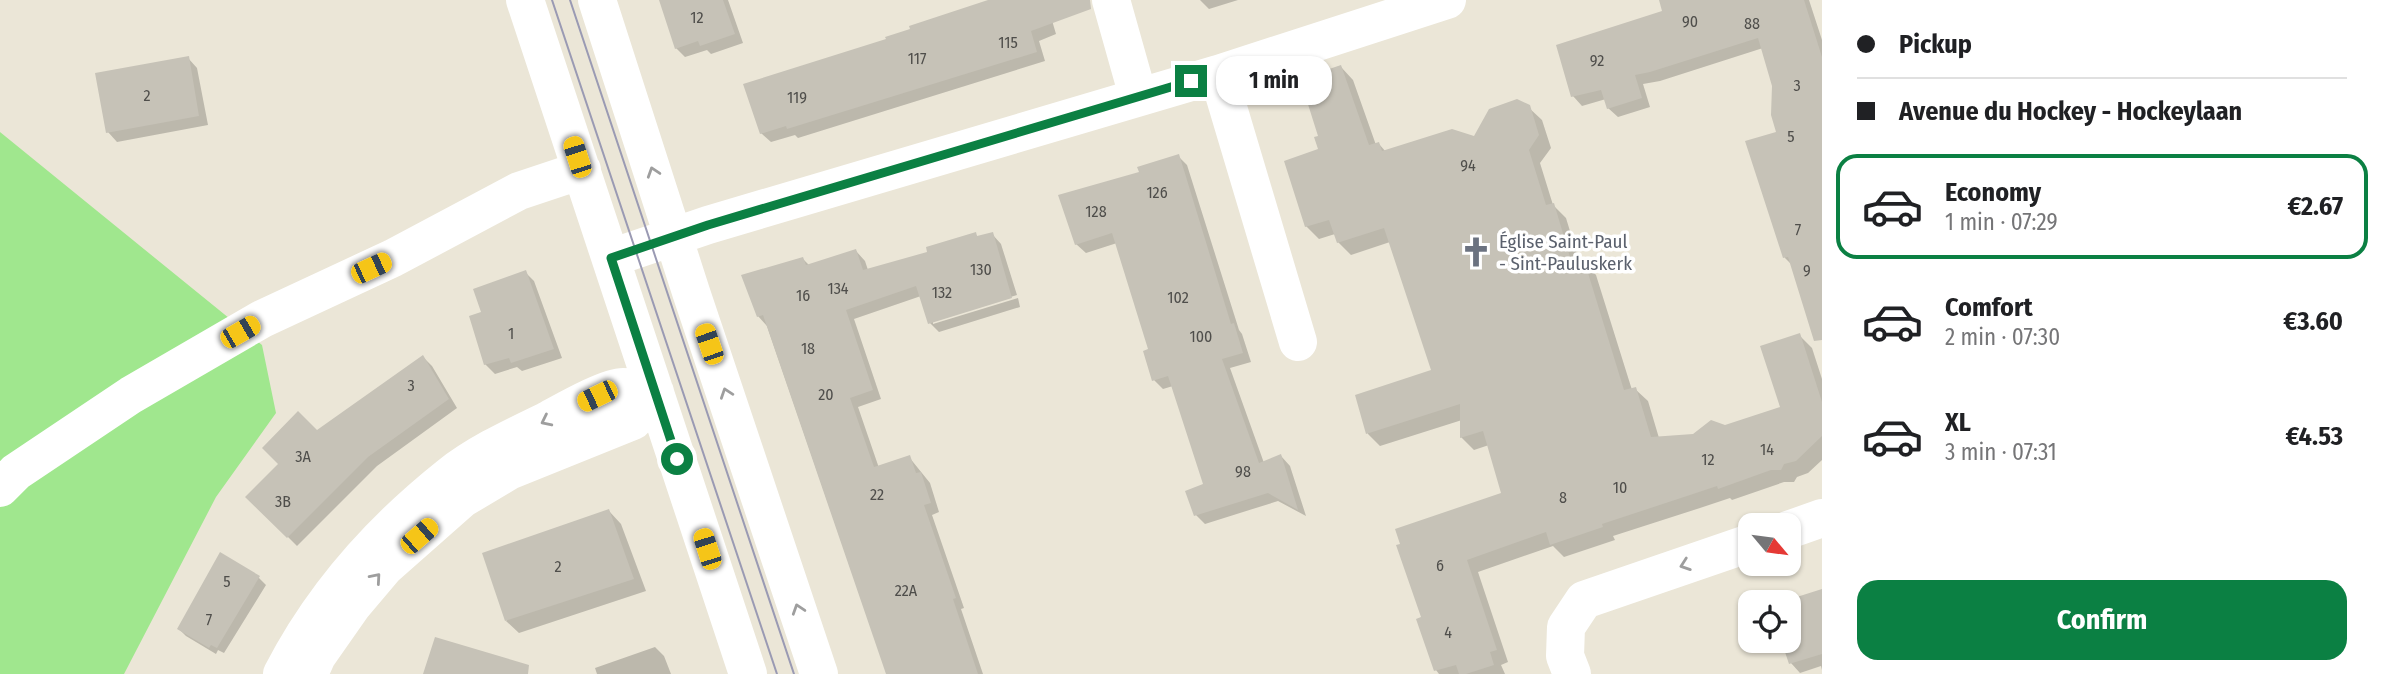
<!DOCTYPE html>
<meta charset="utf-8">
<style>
:root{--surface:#fff;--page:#f2f2f2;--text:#202124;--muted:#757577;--line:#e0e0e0;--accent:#0b8043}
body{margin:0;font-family:"Fira Sans Condensed",sans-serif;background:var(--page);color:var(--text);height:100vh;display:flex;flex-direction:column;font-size:26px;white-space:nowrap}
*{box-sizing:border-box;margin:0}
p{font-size:23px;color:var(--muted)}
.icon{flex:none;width:38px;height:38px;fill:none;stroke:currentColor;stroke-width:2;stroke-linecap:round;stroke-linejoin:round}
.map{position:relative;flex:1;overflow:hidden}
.details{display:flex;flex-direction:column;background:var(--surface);width:560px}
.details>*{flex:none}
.hud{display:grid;align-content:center;height:154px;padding:0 35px;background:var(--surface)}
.needle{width:46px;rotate:119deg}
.tools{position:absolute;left:1738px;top:513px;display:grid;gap:14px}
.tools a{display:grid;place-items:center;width:63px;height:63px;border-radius:14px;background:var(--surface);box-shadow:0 2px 5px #0004;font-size:35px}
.end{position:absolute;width:32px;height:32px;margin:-16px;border:9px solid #0b8043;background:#fff;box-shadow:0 0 0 4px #fff}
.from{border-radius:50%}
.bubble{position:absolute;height:49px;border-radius:21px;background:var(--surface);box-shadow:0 2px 5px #0004;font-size:23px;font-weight:700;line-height:49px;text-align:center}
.car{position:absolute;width:21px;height:42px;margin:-21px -10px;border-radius:9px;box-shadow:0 0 5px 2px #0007;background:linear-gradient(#f5c518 24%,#345 0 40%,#f5c518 0 76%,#345 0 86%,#f5c518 0)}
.hud b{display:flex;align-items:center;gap:24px;height:66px;font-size:26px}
.hud b+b{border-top:2px solid var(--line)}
.hud i{width:18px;height:18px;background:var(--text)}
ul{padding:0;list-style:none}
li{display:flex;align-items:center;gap:21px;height:105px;margin:0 14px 10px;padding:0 21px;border:4px solid transparent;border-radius:21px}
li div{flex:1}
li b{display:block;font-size:26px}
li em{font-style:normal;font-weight:700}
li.active{border-color:var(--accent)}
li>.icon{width:63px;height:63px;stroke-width:1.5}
.button{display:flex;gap:14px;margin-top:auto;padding:14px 35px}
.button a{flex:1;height:80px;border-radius:21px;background:var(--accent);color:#fff;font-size:28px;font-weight:700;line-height:80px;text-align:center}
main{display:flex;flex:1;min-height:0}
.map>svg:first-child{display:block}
.green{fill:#a0e78e}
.shadow{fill:#0003}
.building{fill:#c6c2b7}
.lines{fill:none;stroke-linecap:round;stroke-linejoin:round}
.minor{stroke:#fff;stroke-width:38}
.tram{stroke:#9a9ab3;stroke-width:2}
.oneway{stroke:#9e9e9e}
.route{stroke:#0b8043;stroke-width:9}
.labels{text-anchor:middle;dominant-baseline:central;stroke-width:7;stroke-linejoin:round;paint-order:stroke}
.number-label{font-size:16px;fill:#4f4e4b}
.worship-label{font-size:19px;fill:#5b616d;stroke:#fff;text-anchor:start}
</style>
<main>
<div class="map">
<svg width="1822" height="674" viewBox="0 0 1822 674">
<rect width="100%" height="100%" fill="#ebe6d7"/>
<!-- green -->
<path class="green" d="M0,132L262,345L276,413L216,497L124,674H0Z"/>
<!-- shadow -->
<path class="shadow" d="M660,0H728L743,43L711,54L707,50L685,57L676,48Z
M994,0H1046L1056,34L1039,41L1045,61L798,138L795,135L771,142L761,133L888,40Z
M1200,0H1238L1209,9Z
M1666,0H1809L1822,40V317L1793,266L1785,258L1779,133L1774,86L1763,48L1660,81L1643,84L1650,107L1618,117L1608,108L1606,99L1582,106L1573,96L1664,12Z
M188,58L197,68L208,125L117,142L108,132Z
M1341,67L1353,80L1376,145L1379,144L1386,152L1475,138L1528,107L1542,120L1551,148L1540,163L1553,205L1566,218L1580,264L1584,262L1596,275L1632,390L1635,389L1648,401L1659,438L1694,436L1782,408L1799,335L1812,348L1822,379V460L1808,473L1797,477L1794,482H1784L1732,500L1730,498L1700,508L1613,536L1615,540L1564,557L1553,546L1478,572L1508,662L1501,665L1505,674H1439L1436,670L1423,619L1503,494L1489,445L1474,450L1461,437L1462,420L1380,446L1368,434L1357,396L1433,371L1390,242L1351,255L1338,242L1335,234L1319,239L1306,226L1321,150L1320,137Z
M1178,156L1187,165L1239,330L1242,334L1251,362L1230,368L1264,463L1281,456L1290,466L1306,516L1278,501L1205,524L1196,515L1205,485L1173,386L1163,389L1154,380L1150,350L1117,243L1086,253L1076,244L1141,173Z
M975,234L979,238L992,234L1001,244L1017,295L933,321V324L1018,298L1020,307L939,332L930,323L921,296L854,319L881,399L858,407L879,468L909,457L930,483L939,512L932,515L964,608L961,609L983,674H887L767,326L758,316L803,259L809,265L856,251L865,261L868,270L929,253Z
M525,272L534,281L562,358L522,371L517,367L495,374L485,364L483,313Z
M423,357L432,366L457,408L377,466L297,546L248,497L317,433Z
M609,511L621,524L646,591L519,633L506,621Z
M221,555L259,578L266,585L224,653L218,650L216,654L186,636L179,629Z
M1822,590V670L1821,666L1800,673L1791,663L1787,602Z
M655,647L664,656L671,674H597L595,668Z"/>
<!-- building -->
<path class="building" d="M659,0H723L735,34L700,46L698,41L675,49Z
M988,0H1090L1091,9L1031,31L1037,52L787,129L786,126L760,134L743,84L886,39L885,37L910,29L909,26Z
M1659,0H1804L1822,57V340L1814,341L1788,257L1783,258L1745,141L1776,132L1771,115L1772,86L1758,38L1650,72L1635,75L1642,98L1607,109L1601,90L1571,97L1556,45L1662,11Z
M189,56L199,116L106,133L95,73Z
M1341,65L1369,145L1379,142L1382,151L1452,129L1474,136L1489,109L1517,99L1530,105L1539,135L1529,150L1546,205L1554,203L1572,264L1584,260L1624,390L1636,387L1651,437L1693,434L1711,420L1725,425L1780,407L1760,346L1800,333L1822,402V436L1796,461L1784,464L1781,470H1771L1718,489L1717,486L1687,496L1602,524L1603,527L1550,545L1546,532L1467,560L1497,650L1490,652L1494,665L1466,674H1459L1456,665L1434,671L1416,619L1421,617L1396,545L1400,544L1395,529L1501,493L1483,431L1460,438V404L1366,434L1355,395L1431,370L1384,228L1337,243L1329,220L1305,227L1284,161L1318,149L1314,137L1318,136L1300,79Z
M1179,154L1231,324L1234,323L1243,353L1222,359L1259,463L1281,454L1298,510L1268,493L1194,516L1185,491L1203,484L1168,376L1152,381L1143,351L1148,349L1112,233L1075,245L1058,195L1139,172L1137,167Z
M976,232L977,236L993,232L1012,298L928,324L916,286L846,310L873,390L850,398L874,467L910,455L916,473L921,472L931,503L924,505L956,598L953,599L978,674H886L763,315L757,317L741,275L803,257L806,265L856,249L863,270L927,252L926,247Z
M526,270L554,349L511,363L509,358L484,365L469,316L481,312L473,289Z
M423,355L449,399L368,457L287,538L245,497L278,464L262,448L298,411L317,430Z
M609,509L634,579L505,621L482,553Z
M220,552L260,576L217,648L211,645L209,648L177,629Z
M1822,589V654L1789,664L1781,640H1788V602H1781Z
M435,637L529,665L528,674H423Z"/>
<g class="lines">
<!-- minor -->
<path class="minor" d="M525,0L748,674
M597,0L691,292L819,674
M1111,0L1138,96
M1218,74L1298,342
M611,258L708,225L1218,74L1447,0
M0,488L16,472L131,395L262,319L393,258L519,191L582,170
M1788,530L1822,518
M282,674C322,596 380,531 449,476C478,453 513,437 546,421C563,412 606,387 623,387C634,387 645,390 655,392L633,421L509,471L462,499L385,567L352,606L317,656L309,674
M1572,674L1565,656L1566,627L1584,600L1750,543"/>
<!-- tram -->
<path class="tram" d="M552,0L777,674
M570,0L794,674"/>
</g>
<!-- one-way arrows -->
<defs><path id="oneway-chevron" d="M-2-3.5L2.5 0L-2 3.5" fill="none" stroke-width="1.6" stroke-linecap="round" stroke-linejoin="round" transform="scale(1.75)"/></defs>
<g class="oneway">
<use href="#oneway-chevron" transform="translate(653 172) rotate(-108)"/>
<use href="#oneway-chevron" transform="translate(726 393) rotate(-109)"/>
<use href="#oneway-chevron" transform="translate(546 421) rotate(154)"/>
<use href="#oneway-chevron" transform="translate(1685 565) rotate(161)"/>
<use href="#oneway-chevron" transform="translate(376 578) rotate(-49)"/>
<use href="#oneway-chevron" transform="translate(798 609) rotate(-108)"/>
</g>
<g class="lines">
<!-- route -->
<path class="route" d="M677,459L611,258L708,225L1191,81"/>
</g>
<!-- icons -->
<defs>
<g id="church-bare" transform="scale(2.415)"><path d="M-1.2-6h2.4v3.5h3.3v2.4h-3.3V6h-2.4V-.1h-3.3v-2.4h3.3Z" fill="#6b7280" stroke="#fff" stroke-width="2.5" paint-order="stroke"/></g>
</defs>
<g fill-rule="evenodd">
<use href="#church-bare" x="1476" y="252"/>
</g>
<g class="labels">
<!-- number labels -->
<g class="number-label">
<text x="697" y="17">12</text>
<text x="1690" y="21">90</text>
<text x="1752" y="23">88</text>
<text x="1008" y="42">115</text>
<text x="917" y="58">117</text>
<text x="1597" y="60">92</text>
<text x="1797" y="85">3</text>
<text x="147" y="95">2</text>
<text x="797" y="97">119</text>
<text x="1791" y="136">5</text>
<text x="1468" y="165">94</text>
<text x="1157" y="192">126</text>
<text x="1096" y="211">128</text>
<text x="1798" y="229">7</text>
<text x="981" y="269">130</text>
<text x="1807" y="270">9</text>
<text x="838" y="288">134</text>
<text x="942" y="292">132</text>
<text x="803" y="295">16</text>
<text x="1178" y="297">102</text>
<text x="511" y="333">1</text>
<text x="1201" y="336">100</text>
<text x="808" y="348">18</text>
<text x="411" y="385">3</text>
<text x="826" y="394">20</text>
<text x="1767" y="449">14</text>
<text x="303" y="456">3A</text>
<text x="1708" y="459">12</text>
<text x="1243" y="471">98</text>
<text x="1620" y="487">10</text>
<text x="877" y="494">22</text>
<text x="1563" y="497">8</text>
<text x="283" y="501">3B</text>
<text x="1440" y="565">6</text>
<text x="558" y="566">2</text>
<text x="227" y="581">5</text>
<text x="906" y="590">22A</text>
<text x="209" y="619">7</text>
<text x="1448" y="632">4</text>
</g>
<!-- worship labels -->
<g class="worship-label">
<text x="1499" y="241">Église Saint-Paul<tspan x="1499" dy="22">- Sint-Pauluskerk</tspan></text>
</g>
</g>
</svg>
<div class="tools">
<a><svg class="needle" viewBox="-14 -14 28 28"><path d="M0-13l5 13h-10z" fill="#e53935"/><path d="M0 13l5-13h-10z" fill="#757577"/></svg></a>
<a><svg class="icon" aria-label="locate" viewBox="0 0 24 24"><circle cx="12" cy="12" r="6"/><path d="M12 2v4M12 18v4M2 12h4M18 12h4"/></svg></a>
</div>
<i class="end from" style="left:677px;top:459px"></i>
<i class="end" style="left:1191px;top:81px"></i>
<div class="bubble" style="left:1216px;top:56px;width:116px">1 min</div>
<i class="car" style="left:577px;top:157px;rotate:342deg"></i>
<i class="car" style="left:371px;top:268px;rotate:65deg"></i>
<i class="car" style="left:240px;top:332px;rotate:60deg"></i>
<i class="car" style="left:709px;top:344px;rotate:341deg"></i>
<i class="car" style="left:597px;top:396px;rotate:244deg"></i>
<i class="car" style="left:419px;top:536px;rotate:49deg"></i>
<i class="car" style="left:707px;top:549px;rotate:342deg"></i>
</div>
<section class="details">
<div class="hud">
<b><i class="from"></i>Pickup</b>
<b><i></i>Avenue du Hockey - Hockeylaan</b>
</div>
<ul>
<li class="active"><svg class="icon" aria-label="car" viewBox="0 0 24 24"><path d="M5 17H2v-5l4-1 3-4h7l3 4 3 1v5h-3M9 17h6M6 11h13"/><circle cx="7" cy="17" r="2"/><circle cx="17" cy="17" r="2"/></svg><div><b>Economy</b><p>1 min · 07:29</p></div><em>€2.67</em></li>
<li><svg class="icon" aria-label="car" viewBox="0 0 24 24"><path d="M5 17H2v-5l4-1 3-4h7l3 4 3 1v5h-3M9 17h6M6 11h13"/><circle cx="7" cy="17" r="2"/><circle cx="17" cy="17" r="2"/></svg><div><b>Comfort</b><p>2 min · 07:30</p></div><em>€3.60</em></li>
<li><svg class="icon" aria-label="car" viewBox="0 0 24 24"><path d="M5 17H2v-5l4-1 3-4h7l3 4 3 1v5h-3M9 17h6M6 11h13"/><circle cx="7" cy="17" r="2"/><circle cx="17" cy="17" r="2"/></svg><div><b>XL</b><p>3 min · 07:31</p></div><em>€4.53</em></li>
</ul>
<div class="button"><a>Confirm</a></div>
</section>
</main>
